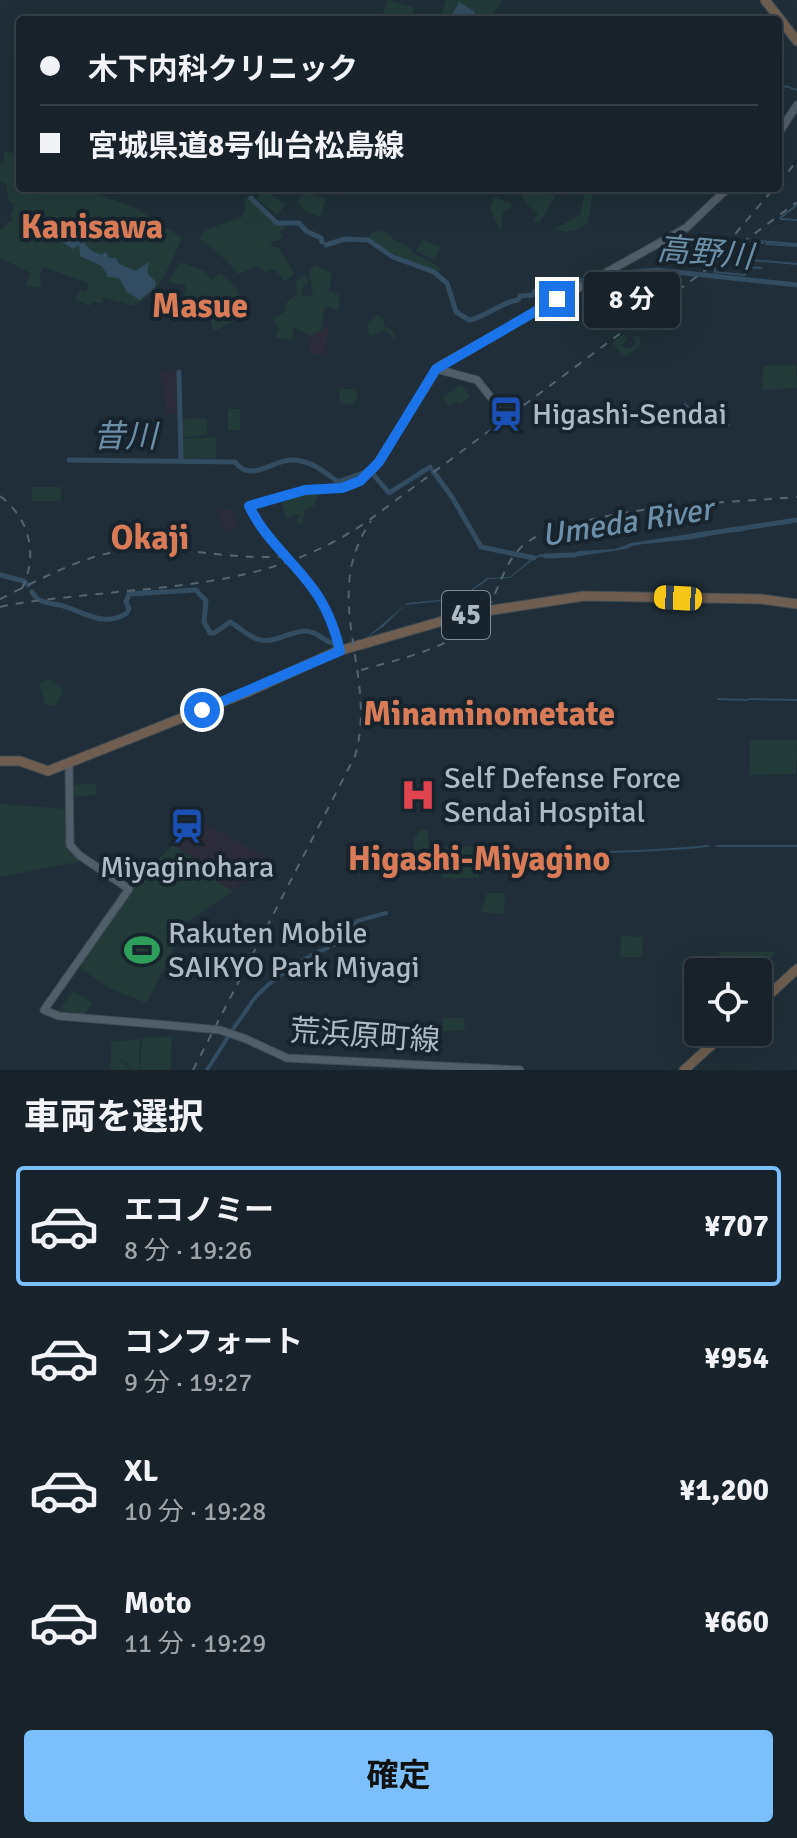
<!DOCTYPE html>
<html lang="ja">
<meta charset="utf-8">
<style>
:root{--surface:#17222a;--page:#202a32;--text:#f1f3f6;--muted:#9ea4a8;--line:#363f47;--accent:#7bc0fc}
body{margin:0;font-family:Signika,"Noto Sans JP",sans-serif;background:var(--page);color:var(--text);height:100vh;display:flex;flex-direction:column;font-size:30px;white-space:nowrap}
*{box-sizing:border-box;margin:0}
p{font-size:26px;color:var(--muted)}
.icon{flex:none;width:44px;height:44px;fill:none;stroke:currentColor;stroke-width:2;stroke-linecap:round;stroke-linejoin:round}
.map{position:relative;height:1070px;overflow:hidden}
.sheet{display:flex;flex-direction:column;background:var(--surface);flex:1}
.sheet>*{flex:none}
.guide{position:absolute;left:16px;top:16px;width:766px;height:176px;border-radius:8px;box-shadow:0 8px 32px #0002,0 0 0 2px var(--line);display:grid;align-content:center;height:176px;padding:0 24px;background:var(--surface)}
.fabs{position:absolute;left:684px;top:958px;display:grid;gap:16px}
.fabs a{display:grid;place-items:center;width:88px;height:88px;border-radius:8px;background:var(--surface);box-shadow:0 8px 32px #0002,0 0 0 2px var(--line);font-size:40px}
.end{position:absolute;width:36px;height:36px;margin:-18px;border:10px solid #1a73e8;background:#fff;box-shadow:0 0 0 4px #fff}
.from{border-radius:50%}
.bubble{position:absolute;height:56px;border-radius:8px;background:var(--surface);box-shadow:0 8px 32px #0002,0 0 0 2px var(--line);font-size:26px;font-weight:700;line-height:56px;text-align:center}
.car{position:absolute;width:24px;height:48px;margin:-24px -12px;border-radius:10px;box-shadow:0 0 6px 2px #0007;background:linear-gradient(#f5c518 24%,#345 0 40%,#f5c518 0 76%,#345 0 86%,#f5c518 0)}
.guide b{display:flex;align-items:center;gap:28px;height:76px;font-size:30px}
.guide b+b{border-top:2px solid var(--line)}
.guide i{width:20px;height:20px;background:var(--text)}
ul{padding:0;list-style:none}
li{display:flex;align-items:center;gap:24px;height:120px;margin:0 16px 12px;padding:0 8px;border:4px solid transparent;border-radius:8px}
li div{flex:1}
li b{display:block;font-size:30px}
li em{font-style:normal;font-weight:700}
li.on{border-color:var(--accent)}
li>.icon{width:72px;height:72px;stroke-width:1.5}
h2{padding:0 24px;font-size:36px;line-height:96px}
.action{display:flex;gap:16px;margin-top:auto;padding:16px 24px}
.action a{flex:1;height:92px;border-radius:8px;background:var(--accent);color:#111;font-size:32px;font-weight:700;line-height:92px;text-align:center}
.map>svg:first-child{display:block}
.medical{fill:#2b2b39}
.green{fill:#223b39}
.water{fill:#324c61}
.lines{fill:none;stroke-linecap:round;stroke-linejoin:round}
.stream{stroke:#324c61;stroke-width:2}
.canal{stroke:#324c61;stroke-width:4}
.river{stroke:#324c61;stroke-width:5}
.major-casing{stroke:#3f4b55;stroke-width:9}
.highway-casing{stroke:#3d4a53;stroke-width:11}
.major{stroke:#505e69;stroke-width:7}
.highway{stroke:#6f5e4f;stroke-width:9}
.rail{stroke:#546470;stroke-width:2;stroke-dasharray:8 8;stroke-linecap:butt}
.major-bridge-casing{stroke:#3f4b55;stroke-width:9;stroke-linecap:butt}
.major-bridge{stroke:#505e69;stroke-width:7}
.route{stroke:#1a73e8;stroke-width:10}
.labels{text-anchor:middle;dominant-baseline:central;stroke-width:8;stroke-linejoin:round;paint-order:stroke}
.shield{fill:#18242d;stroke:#808d97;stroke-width:2}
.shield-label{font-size:28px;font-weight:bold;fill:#adbac5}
.poi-label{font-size:30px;fill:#adbac5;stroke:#18242d;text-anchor:start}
.street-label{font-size:30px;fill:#adbac5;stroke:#18242d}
.water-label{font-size:32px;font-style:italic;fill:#6c90aa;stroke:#18242d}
.quarter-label{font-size:34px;font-weight:bold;fill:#d87b56;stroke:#18242d}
</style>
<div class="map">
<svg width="797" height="1070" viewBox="0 0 797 1070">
<rect width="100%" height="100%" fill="#1f2e38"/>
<!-- medical -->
<path class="medical" d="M322,327H329L325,354L310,355L308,352L310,338L313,337L314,332H322Z
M160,371H179V413H165L164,385L161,381Z
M217,510H232L237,527L226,531Z
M200,821L265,856L264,863L233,891L215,881L212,869L172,845Z"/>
<!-- green -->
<path class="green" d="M388,0L415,8L410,20L381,19Z
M446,0H502L489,20H440Z
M5,150L20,157V188H83L136,208L182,238C171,263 160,293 133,306L103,297L102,303L91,302L90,306L75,299L80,290L86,292L89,283L43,267L40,277L41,288L26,286L31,273L0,258V230L13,219L11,215L15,205L8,200L6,184L0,181V163L3,164Z
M264,189L286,205L277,215L257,199Z
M523,189H537L539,192L546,190L548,194L556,195L540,222L535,223L533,218L538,215L522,198Z
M305,190L326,199L320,217L305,211L297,202Z
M585,191L593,193L588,223C581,230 567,233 557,230L556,228L580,215Z
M249,196L277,223L288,225L280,232L283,238L270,243L273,247H278L295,274L284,281L275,269L264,272L257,266L238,274L227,261L199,238L208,229L242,217L245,212L244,200Z
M495,197L511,203V208L503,212L501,231L489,208Z
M383,230L396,241L411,248V252L441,268L439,271L421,270L369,239L371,233Z
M423,240L441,247L434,260L416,251Z
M180,262L205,271L211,280L221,273L235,286L242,301L225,313L231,323L212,332V324L209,314L198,311L195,316L196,324L191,319L193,308H185L183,301L186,285L168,282Z
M315,265L332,274L329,291L340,295L338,311L331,307L324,308L321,332H314L313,337L294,327L292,340L274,337L280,330L273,319L287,310L285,304L297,294L296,281L306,274L308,284L303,286L301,294L307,297L313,295L309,272Z
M377,315L383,318L385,327L393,331L396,336L393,340L390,334L383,330L370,337L367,324Z
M624,334L627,339L622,346L627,349L636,345L633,336L643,338L639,340L641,345L625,357L612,343Z
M763,366L796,365L797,388L762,390Z
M461,384L470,396L460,404L458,401L449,407L442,398Z
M339,389H356L357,399L353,405L340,404Z
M228,409H240V430H228Z
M207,418V435L180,437V419Z
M216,437V458L181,459V439Z
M32,487H61V501H32Z
M318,492L319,495L314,506L305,510L302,523L299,525L296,520L300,518L298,514L287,519L281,502L297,496L299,497V495Z
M51,679L64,690L56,706L45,705L39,683Z
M750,740H797L796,774L750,775Z
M83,784H96V795L75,797L73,786Z
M0,804L65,809C65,833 62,846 82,861L0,877Z
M418,830H428L429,851H414V835H418Z
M172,845L212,869L215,881L233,891L188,921L146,1003L109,988L79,967L140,879Z
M480,846L479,878H443L444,847Z
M487,893H505L504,914L481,912Z
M621,936L643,937L642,957H620Z
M718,952H773L775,953L754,972H729Z
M74,991L92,1003L85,1014L59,1010Z
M442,1018H464L465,1030L443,1031Z
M172,1036L171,1070H140L142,1038Z
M140,1039L139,1070H134L117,1056L131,1070H116L115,1064V1070H110L111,1051L116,1055L111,1050V1042Z"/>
<!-- water -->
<path class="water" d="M459,2L475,12L471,20H449Z
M56,229L61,235L78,239L81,244L84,242L90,250L101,255L106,252L109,258H116L119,264L136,271L149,262L147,273L156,282L155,287L140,300L127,292L119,278L108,277L102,266L80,256L79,245L73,249L56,238Z
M797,519V522L780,525L763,524L740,532L715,531L708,536L694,539L635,545L626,549L579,556L553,555L535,558L510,578L489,579L460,599L405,605L384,626L365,639L407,603L460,598L487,578L510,577L532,558L541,554L569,556L579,551L615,549L631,543L689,534L702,535L732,527L743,530L760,523H781Z"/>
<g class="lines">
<!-- stream -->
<path class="stream" d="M778,86H779
M781,86L789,87
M791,88L797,90
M780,218L797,205
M781,219L797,220
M759,241L797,244
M749,242L763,243
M766,244L797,246
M694,260L704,262L709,258
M764,261L797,264
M721,263L728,258L762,261
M675,265L676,258L686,250
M715,268V272L745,275V267L761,268
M685,404L699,418
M716,425H729
M718,699L747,700
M749,699L797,700
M717,846H797
M526,858C543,858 559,853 576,853C620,852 663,851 708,846"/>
<!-- canal -->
<path class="canal" d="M334,945L342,940L357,921L386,913
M251,1003C265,983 305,956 328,948
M233,1029L250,1005
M207,1070L228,1037"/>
<!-- river -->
<path class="river" d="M251,198L277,223H299L306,231L321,238L322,242
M326,245L345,239L368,240L393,257L434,272L447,283L456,312L469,320C487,317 498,303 518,300L520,296L532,295L540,286L550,281H581L596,274
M609,274L657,270L797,285
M179,372L181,461
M69,460L235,462C252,484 273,459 293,460C313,461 324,472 338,482L365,472L372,473L389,493L430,467
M433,471L452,497L481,547L534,558
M691,536L797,520
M545,556L575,555
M0,575L24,581L28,585
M32,592C40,606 53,602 66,607C87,614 106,627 127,613L129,609L126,602L129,594L196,590L206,601L204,622L210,633H214L230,622C239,627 246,635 257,639C273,645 289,631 306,631C320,632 326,645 341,645"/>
<!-- major casing -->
<g class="major-casing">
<path id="major" d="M778,134L797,105
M436,369L477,380L497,405
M340,651C335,629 325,604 311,586C290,558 265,539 249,506L305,490L346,487L360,481L375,467L439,366L686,228L728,188
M44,1010L129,889L79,855L70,845L69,762
M44,1010L59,1016L167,1025
M246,1039L287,1058L520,1070"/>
</g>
<!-- highway casing -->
<g class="highway-casing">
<path id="highway" d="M765,0L797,41
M0,761H20L48,771L250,691L335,652L467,614L584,596L761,599L797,604
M758,1005L797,969
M684,1070L726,1032"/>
</g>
<!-- major -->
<use href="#major" class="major"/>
<!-- highway -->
<use href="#highway" class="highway"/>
<!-- rail -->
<path class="rail" d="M778,184L797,161
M725,246L774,188
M0,496C32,520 39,560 19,594
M0,599C43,578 90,551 138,549C188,547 236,561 286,556
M0,607C26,601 53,599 79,596C186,584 276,584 368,521L797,202
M361,670C400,659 467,645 488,607C502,584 505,557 529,541C542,532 559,529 574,524C646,504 723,503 797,497
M193,1070L355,756C379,674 318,598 371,521"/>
<!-- major-bridge casing -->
<g class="major-bridge-casing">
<path id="major-bridge" d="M167,1025L220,1030L246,1039"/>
</g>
<!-- major-bridge -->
<use href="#major-bridge" class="major-bridge"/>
</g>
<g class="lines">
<!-- route -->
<path class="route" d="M202,710L340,651C335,629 325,604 311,586C290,558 265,539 249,506L305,490L342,488L360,481L379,462L436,369L557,299"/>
</g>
<!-- icons -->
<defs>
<g id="station-bare" transform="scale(2.76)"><path d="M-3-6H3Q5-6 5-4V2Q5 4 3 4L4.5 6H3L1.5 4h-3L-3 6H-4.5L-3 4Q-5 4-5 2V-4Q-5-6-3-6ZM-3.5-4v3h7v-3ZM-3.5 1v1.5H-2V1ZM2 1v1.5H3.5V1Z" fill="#1a4fb4" stroke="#18242d" stroke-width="2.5" paint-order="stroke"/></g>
<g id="hospital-bare" transform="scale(2.76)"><path d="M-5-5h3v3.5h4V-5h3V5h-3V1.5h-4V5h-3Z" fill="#e0444e" stroke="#18242d" stroke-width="2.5" paint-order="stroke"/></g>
<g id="stadium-bare" transform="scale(2.76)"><path d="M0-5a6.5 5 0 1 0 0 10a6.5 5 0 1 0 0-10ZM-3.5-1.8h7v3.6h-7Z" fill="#2e9e5b" stroke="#18242d" stroke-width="2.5" paint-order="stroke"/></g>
</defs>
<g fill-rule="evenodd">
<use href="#station-bare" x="506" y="414"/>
<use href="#hospital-bare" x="418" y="795"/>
<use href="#station-bare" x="187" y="826"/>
<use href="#stadium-bare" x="142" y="950"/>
</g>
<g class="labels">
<!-- shield labels -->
<rect class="shield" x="442" y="591" width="48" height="48" rx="6"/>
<g class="shield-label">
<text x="466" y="615">45</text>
</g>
<!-- poi labels -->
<g class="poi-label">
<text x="532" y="414">Higashi-Sendai</text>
<text x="444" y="778">Self Defense Force<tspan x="444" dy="34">Sendai Hospital</tspan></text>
<text x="187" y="867" text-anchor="middle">Miyaginohara</text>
<text x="168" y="933">Rakuten Mobile<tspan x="168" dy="34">SAIKYO Park Miyagi</tspan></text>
</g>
<!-- street labels -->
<g class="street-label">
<text transform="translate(365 1036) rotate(4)">荒浜原町線</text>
</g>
<!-- water labels -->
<g class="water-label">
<text transform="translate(705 253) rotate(5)">高野川</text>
<text x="125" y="436">昔川</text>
<text transform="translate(627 522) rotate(-9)">Umeda River</text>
</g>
<!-- quarter labels -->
<g class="quarter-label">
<text x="92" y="227">Kanisawa</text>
<text x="200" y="306">Masue</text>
<text x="150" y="538">Okaji</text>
<text x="489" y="714">Minaminometate</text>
<text x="479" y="859">Higashi-Miyagino</text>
</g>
</g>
</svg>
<div class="fabs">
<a><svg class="icon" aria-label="locate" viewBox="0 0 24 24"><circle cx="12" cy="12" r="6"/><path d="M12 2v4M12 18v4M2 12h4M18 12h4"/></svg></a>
</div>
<i class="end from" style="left:202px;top:710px"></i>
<i class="end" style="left:557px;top:299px"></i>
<div class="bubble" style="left:584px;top:272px;width:96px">8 分</div>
<i class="car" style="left:678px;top:598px;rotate:273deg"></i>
<div class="guide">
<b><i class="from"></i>木下内科クリニック</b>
<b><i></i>宮城県道8号仙台松島線</b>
</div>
</div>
<section class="sheet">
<h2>車両を選択</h2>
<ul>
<li class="on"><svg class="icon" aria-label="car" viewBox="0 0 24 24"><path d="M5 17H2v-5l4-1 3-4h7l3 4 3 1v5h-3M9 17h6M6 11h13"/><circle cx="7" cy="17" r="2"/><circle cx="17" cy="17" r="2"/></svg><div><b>エコノミー</b><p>8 分 · 19:26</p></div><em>¥707</em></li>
<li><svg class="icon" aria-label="car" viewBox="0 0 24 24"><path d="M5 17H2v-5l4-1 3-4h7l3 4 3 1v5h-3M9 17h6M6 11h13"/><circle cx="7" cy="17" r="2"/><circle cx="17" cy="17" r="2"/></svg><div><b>コンフォート</b><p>9 分 · 19:27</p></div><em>¥954</em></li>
<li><svg class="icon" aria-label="car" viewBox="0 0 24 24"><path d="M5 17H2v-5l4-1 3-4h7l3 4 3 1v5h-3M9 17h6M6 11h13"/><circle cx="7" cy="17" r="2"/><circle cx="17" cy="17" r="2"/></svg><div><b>XL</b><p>10 分 · 19:28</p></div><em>¥1,200</em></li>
<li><svg class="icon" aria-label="car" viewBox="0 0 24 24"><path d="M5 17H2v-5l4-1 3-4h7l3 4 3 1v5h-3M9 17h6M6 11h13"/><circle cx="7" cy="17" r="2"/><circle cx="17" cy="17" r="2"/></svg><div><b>Moto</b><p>11 分 · 19:29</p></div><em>¥660</em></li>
</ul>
<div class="action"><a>確定</a></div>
</section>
